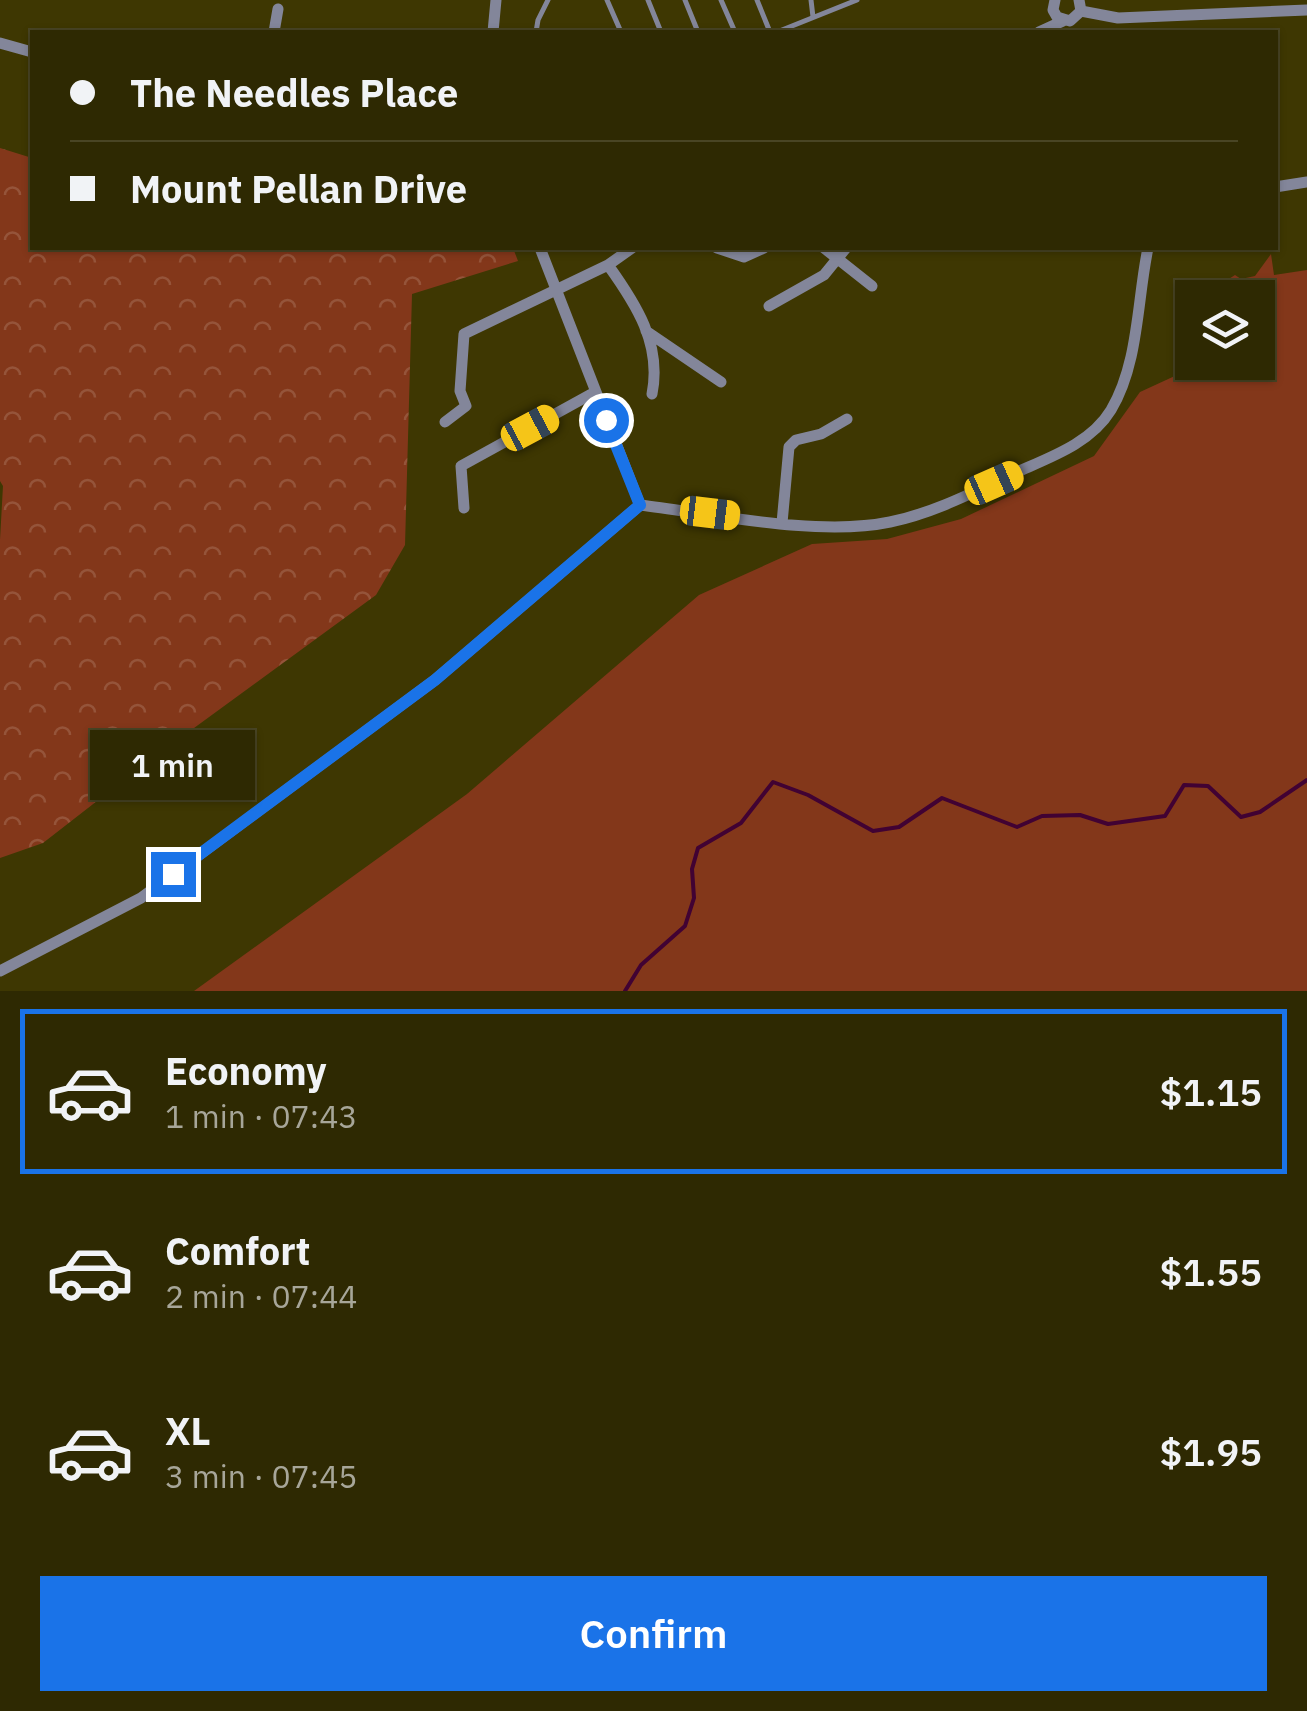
<!DOCTYPE html>
<meta charset="utf-8">
<style>
:root{--surface:#2e2902;--page:#36310c;--text:#f1f3f6;--muted:#a7a699;--line:#494524;--accent:#1a73e8}
body{margin:0;font-family:"IBM Plex Sans",sans-serif;background:var(--page);color:var(--text);height:100vh;display:flex;flex-direction:column;font-size:38px;white-space:nowrap}
*{box-sizing:border-box;margin:0}
p{font-size:32px;color:var(--muted)}
.icon{flex:none;width:55px;height:55px;fill:none;stroke:currentColor;stroke-width:2;stroke-linecap:round;stroke-linejoin:round}
.map{position:relative;height:991px;overflow:hidden}
.drawer{display:flex;flex-direction:column;background:var(--surface);flex:1}
.drawer>*{flex:none}
.hud{position:absolute;left:30px;top:30px;width:1248px;height:220px;border-radius:0px;box-shadow:0 2px 8px #0004,0 0 0 2px var(--line);display:grid;align-content:center;height:220px;padding:0 40px;background:var(--surface)}
.buttons{position:absolute;left:1175px;top:280px;display:grid;gap:20px}
.buttons a{display:grid;place-items:center;width:100px;height:100px;border-radius:0px;background:var(--surface);box-shadow:0 2px 8px #0004,0 0 0 2px var(--line);font-size:50px}
.end{position:absolute;width:45px;height:45px;margin:-22px;border:12px solid #1a73e8;background:#fff;box-shadow:0 0 0 5px #fff}
.from{border-radius:50%}
.bubble{position:absolute;height:70px;border-radius:0px;background:var(--surface);box-shadow:0 2px 8px #0004,0 0 0 2px var(--line);font-size:32px;font-weight:600;line-height:70px;text-align:center}
.car{position:absolute;width:30px;height:60px;margin:-30px -15px;border-radius:12px;box-shadow:0 0 8px 2px #0007;background:linear-gradient(#f5c518 24%,#345 0 40%,#f5c518 0 76%,#345 0 86%,#f5c518 0)}
.hud b{display:flex;align-items:center;gap:35px;height:95px;font-size:38px}
.hud b+b{border-top:2px solid var(--line)}
.hud i{width:25px;height:25px;background:var(--text)}
ul{padding:18px 0 0;list-style:none}
li{display:flex;align-items:center;gap:30px;height:165px;margin:0 20px 15px;padding:0 20px;border:5px solid transparent;border-radius:0px}
li div{flex:1}
li b{display:block;font-size:38px}
li em{font-style:normal;font-weight:600}
li.selected{border-color:var(--accent)}
li>.icon{width:90px;height:90px;stroke-width:1.5}
.primary-button{display:flex;gap:20px;margin-top:auto;padding:20px 40px}
.primary-button a{flex:1;height:115px;border-radius:0px;background:var(--accent);color:#fff;font-size:40px;font-weight:600;line-height:115px;text-align:center}
.map>svg:first-child{display:block}
.grass{fill:#83371a}
.park{fill:url(#park-crowns)}
.lines{fill:none;stroke-linecap:round;stroke-linejoin:round}
.stream{stroke:#410233;stroke-width:4}
.service{stroke:#83869a;stroke-width:5}
.minor{stroke:#83869a;stroke-width:11}
.route{stroke:#1a73e8;stroke-width:12}
</style>
<div class="map">
<svg width="1307" height="991" viewBox="0 0 1307 991">
<defs>
<pattern id="park-crowns" width="20" height="18" patternUnits="userSpaceOnUse" patternTransform="scale(2.5)"><rect width="20" height="18" fill="#83371a"/><path d="M2 6a3 3 0 1 1 6 0M12 15a3 3 0 1 1 6 0" fill="none" stroke="#95543a"/></pattern>
</defs>
<rect width="100%" height="100%" fill="#3e3702"/>
<!-- grass -->
<path class="grass" d="M1271,254L1274,275L1307,270V991H194L467,794L699,595L812,544L887,539L961,519L1094,456L1140,392L1203,363L1258,362V298L1220,297L1224,282L1235,275L1241,279L1255,276Z"/>
<!-- park -->
<path class="park" d="M0,148L32,158V248H513L518,261L412,294L405,545L376,595L142,766L43,843L0,858V540L3,486L0,481Z"/>
<g class="lines">
<!-- stream -->
<path class="stream" d="M625,991L641,965L685,926L694,898L692,869L698,848L741,823L773,782L808,795L873,831L899,827L942,798L1017,827L1042,816L1080,815L1108,824L1165,816L1184,785L1208,786L1241,817L1260,812L1307,780"/>
<!-- service -->
<path class="service" d="M607,0L621,32
M648,0L661,32
M685,0L698,32
M721,0L735,32
M757,0L770,32
M811,0L813,17
M536,32L538,20L548,0
M777,32L857,0"/>
<!-- minor -->
<path class="minor" d="M1055,0L1053,10L1057,17L1070,21L1081,11L1079,0
M1081,11L1118,18L1307,10
M274,32L278,9
M493,32L496,0
M1039,32L1063,21
M0,43L32,52
M1275,187L1307,182
M540,248L640,505
M717,248L744,257L764,248
M824,248L872,286
M608,265C636,304 662,344 652,394
M769,306L824,275L846,248
M646,331L721,382
M445,422L466,406L460,391L464,334L608,265L632,248
M464,508L461,466L595,392
M782,523L789,447L796,440L821,434L847,419
M0,971L141,898L435,680L640,505C713,514 819,537 890,522C934,513 976,491 1017,472C1051,457 1091,443 1111,410C1139,363 1137,300 1148,248"/>
</g>
<g class="lines">
<!-- route -->
<path class="route" d="M173,874L435,680L640,505L606,420"/>
</g>
</svg>
<div class="buttons">
<a><svg class="icon" aria-label="layers" viewBox="0 0 24 24"><path d="M12 4l9 5-9 5-9-5zM3 14l9 5 9-5"/></svg></a>
</div>
<i class="end from" style="left:606px;top:420px"></i>
<i class="end" style="left:173px;top:874px"></i>
<div class="bubble" style="left:90px;top:730px;width:165px">1 min</div>
<i class="car" style="left:530px;top:428px;rotate:62deg"></i>
<i class="car" style="left:994px;top:483px;rotate:66deg"></i>
<i class="car" style="left:710px;top:513px;rotate:97deg"></i>
<div class="hud">
<b><i class="from"></i>The Needles Place</b>
<b><i></i>Mount Pellan Drive</b>
</div>
</div>
<section class="drawer">
<ul>
<li class="selected"><svg class="icon" aria-label="car" viewBox="0 0 24 24"><path d="M5 17H2v-5l4-1 3-4h7l3 4 3 1v5h-3M9 17h6M6 11h13"/><circle cx="7" cy="17" r="2"/><circle cx="17" cy="17" r="2"/></svg><div><b>Economy</b><p>1 min · 07:43</p></div><em>$1.15</em></li>
<li><svg class="icon" aria-label="car" viewBox="0 0 24 24"><path d="M5 17H2v-5l4-1 3-4h7l3 4 3 1v5h-3M9 17h6M6 11h13"/><circle cx="7" cy="17" r="2"/><circle cx="17" cy="17" r="2"/></svg><div><b>Comfort</b><p>2 min · 07:44</p></div><em>$1.55</em></li>
<li><svg class="icon" aria-label="car" viewBox="0 0 24 24"><path d="M5 17H2v-5l4-1 3-4h7l3 4 3 1v5h-3M9 17h6M6 11h13"/><circle cx="7" cy="17" r="2"/><circle cx="17" cy="17" r="2"/></svg><div><b>XL</b><p>3 min · 07:45</p></div><em>$1.95</em></li>
</ul>
<div class="primary-button"><a>Confirm</a></div>
</section>
